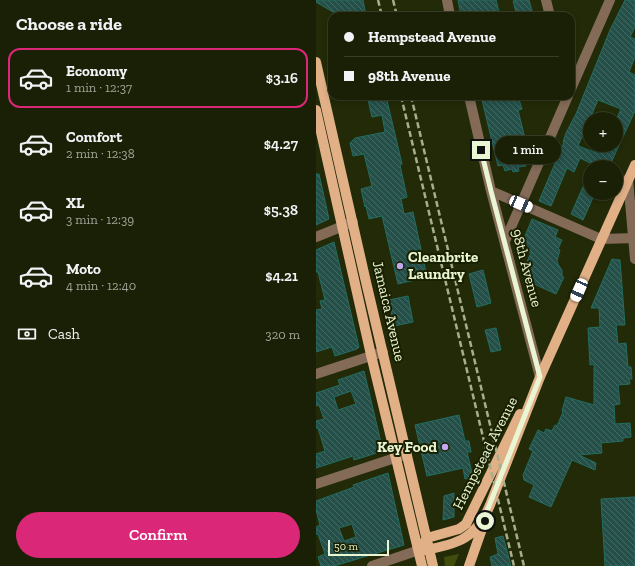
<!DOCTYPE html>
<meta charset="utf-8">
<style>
:root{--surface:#1a2005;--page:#272d13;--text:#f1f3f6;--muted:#9fa39a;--line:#383e27;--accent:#db2777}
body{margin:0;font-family:"Zilla Slab",serif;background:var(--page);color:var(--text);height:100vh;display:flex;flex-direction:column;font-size:15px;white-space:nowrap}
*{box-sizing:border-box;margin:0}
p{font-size:13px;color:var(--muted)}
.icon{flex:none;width:22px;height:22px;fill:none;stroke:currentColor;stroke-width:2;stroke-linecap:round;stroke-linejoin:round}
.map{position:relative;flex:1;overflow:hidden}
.details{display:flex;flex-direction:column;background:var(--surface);width:316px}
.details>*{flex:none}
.top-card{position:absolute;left:12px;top:12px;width:247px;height:88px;border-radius:12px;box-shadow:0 2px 6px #0003,0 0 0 1px var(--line);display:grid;align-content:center;height:88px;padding:0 16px;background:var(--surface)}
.controls{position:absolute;left:267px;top:112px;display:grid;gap:8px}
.controls a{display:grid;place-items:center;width:40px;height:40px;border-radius:50%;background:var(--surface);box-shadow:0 2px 6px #0003,0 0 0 1px var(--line);font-size:20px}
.scale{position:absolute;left:12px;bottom:10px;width:61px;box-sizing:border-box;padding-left:4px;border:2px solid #eaf5d3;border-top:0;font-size:11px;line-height:14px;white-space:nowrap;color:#eaf5d3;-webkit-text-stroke:3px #192000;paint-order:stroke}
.end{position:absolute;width:18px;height:18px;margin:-9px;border:5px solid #eaf5d3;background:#111;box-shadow:0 0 0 2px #111}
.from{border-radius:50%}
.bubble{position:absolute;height:28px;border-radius:14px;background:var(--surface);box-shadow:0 2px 6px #0003,0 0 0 1px var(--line);font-size:13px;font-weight:600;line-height:28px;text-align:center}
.car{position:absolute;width:12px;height:24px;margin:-12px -6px;border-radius:5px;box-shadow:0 0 3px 1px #0007;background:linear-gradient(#fff 24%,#345 0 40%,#fff 0 76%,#345 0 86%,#fff 0)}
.top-card b{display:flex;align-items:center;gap:14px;height:38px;font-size:15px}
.top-card b+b{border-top:1px solid var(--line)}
.top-card i{width:10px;height:10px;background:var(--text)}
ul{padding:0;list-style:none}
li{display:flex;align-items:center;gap:12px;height:60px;margin:0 8px 6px;padding:0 8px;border:2px solid transparent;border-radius:12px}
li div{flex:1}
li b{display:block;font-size:15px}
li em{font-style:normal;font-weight:600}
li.selected{border-color:var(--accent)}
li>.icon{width:36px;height:36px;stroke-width:1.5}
h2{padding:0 16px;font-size:18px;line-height:48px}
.pay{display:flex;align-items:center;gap:10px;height:44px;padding:0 16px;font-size:15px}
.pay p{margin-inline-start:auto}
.cta{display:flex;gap:8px;margin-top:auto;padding:8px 16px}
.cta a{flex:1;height:46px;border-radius:24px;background:var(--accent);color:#fff;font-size:16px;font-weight:600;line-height:46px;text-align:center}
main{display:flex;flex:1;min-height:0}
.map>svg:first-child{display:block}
.park{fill:url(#park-crowns)}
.building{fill:url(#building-back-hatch);stroke:#226d62;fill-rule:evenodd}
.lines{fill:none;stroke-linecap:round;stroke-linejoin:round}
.minor{stroke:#836b58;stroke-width:10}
.major{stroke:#e1b087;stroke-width:10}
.rail{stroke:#a5af8d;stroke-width:2.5;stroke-dasharray:6 3;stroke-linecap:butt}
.route{stroke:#eaf5d3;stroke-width:5}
.poi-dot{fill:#c4a7f1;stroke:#192000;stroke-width:1.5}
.labels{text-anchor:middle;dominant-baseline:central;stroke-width:4;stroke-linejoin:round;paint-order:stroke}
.poi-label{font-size:15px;font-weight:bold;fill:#eaf5d3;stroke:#192000;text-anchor:start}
.street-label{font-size:15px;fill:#eaf5d3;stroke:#192000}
</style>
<main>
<section class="details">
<h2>Choose a ride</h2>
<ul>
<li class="selected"><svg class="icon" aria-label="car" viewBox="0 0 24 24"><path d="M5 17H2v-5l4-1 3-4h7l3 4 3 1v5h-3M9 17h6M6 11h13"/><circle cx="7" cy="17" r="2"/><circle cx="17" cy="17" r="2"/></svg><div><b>Economy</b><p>1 min · 12:37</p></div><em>$3.16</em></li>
<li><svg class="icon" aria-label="car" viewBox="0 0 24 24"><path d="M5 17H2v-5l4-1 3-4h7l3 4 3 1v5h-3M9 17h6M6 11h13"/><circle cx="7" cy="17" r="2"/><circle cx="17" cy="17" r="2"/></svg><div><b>Comfort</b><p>2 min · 12:38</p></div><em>$4.27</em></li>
<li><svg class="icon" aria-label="car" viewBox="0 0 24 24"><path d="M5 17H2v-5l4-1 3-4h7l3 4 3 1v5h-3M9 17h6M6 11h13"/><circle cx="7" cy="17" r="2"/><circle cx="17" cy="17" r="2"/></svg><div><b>XL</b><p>3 min · 12:39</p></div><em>$5.38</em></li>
<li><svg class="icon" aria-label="car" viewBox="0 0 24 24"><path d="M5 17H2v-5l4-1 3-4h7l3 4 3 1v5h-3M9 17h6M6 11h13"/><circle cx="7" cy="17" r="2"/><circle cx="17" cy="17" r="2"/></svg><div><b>Moto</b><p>4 min · 12:40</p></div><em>$4.21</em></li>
</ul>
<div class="pay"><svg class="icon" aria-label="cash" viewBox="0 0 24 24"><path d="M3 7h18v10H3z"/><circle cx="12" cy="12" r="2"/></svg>Cash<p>320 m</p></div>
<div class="cta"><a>Confirm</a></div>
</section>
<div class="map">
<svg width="319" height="566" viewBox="0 0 319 566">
<defs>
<pattern id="park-crowns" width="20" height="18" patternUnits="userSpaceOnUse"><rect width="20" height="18" fill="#3f4d0c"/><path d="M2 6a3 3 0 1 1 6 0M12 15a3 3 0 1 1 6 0" fill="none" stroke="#5b672e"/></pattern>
<pattern id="building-back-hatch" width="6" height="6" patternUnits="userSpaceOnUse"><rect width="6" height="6" fill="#245049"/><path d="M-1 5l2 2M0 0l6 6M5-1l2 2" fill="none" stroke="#446a62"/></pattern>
</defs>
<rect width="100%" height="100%" fill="#222a07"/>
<!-- park -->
<path class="park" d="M143,554L138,566H129L128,557Z"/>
<!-- building -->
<path class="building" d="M0,0H47L50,16H22L21,12H17L0,2Z
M142,0H180L184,16H145Z
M201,0H213L217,14L201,16L197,1Z
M309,0H319V27L314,37L319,39V57L313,72L319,75V111L293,167H274L276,164L264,158L258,172L251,168L235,206L223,201L248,142H247L250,133L260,114L294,30ZM282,100L305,109L300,120V145H289L284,154L262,146Z
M51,96H70L86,164L84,165L91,197L85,199L88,214L97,212L111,277L82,284L66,216L53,219L50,206L49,207L45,189L56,186L48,154L37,156L34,143L39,138L69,132L66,115L56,117Z
M165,96H202L206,109L202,110L214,159L208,160L210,166L202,167L203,171L197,172L196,169L189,171L187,165L182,166Z
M274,171V193H279L267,220L255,214Z
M0,174H3L13,219L0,225Z
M216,219L242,230L239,237L246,240L242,249L244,250L241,261L243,266L246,270V277H248L240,294L209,280L207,270L215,253L204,248Z
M18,242L43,347L41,349L19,356L16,347L0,352V310L6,309L4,301L9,300L2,272H0V250Z
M296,259L304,260L309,325H300L302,344L310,343L312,367H315L316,379H313L314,384L302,385L304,404L298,405L299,424L314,423L315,437L307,438V441L285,443L286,453L263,455L280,463L279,470L256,460L235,507L213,497L218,485L208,480L207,475L217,451L213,449L222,430L228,433L230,429L236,431L239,425L241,426L247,412L246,411L250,397L278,405V364L274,365L272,328L284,327L283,308H275Z
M167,270L175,303L161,307L153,274Z
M92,296L97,322L78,326L73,300Z
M180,328L185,350L175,352L169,330Z
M48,371L67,451L38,460L37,456L0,468V454L9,451L2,428H0V421L8,419L3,405L0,406V393L24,385L22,380ZM35,391L40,404L22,410L18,397Z
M143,415L149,441H153L155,452H151L157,477L149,479L147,468L111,476L99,425Z
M72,473L88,545L18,566H5L2,557L9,554L2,534H0V527L4,525L0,510V501L38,487L37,485ZM36,524L40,537L28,541L23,528Z
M138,493V517L127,520L128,496Z
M319,497V566H289L285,499Z
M187,536L195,566H176L174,557L182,554L179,538Z"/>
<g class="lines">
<!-- minor -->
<path class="minor" d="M131,0L134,16
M230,0L234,16
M255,89L294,0
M153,96L175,191L224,377
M312,179L319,259
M175,191L285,239L319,238
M0,237L37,222
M189,241L252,96
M0,374L67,352
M0,484L91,454
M56,566L103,550"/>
<!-- major -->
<path class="major" d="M0,62L50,282L117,566
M0,110L55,355L106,566
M108,543L111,538L143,529L150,524L204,414
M109,550C143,544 160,538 174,505L224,377L319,165
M153,566L168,523"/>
<!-- rail -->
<path class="rail" d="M62,0L66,16
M77,0L81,16
M85,96L198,566
M95,96L208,566"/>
</g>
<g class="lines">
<!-- route -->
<path class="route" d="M165,150L175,191L224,377L171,511L169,521"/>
</g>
<!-- markers -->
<g class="poi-dot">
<circle cx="84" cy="266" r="4"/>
<circle cx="129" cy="447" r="4"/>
</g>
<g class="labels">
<!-- poi labels -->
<g class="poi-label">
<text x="92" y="257">Cleanbrite<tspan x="92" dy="17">Laundry</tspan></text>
<text x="121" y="447" text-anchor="end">Key Food</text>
</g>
<!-- street labels -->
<g class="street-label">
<text transform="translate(211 268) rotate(75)">98th Avenue</text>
<text transform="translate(73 311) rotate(77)">Jamaica Avenue</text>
<text transform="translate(169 453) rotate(-63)">Hempstead Avenue</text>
</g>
</g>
</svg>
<div class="controls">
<a>+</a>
<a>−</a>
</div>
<div class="scale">50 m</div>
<i class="end from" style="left:169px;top:521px"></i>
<i class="end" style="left:165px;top:150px"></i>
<div class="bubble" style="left:179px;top:136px;width:66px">1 min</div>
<i class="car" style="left:205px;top:204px;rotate:113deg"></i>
<i class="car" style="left:263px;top:290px;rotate:204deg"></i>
<div class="top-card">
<b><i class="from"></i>Hempstead Avenue</b>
<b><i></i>98th Avenue</b>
</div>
</div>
</main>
